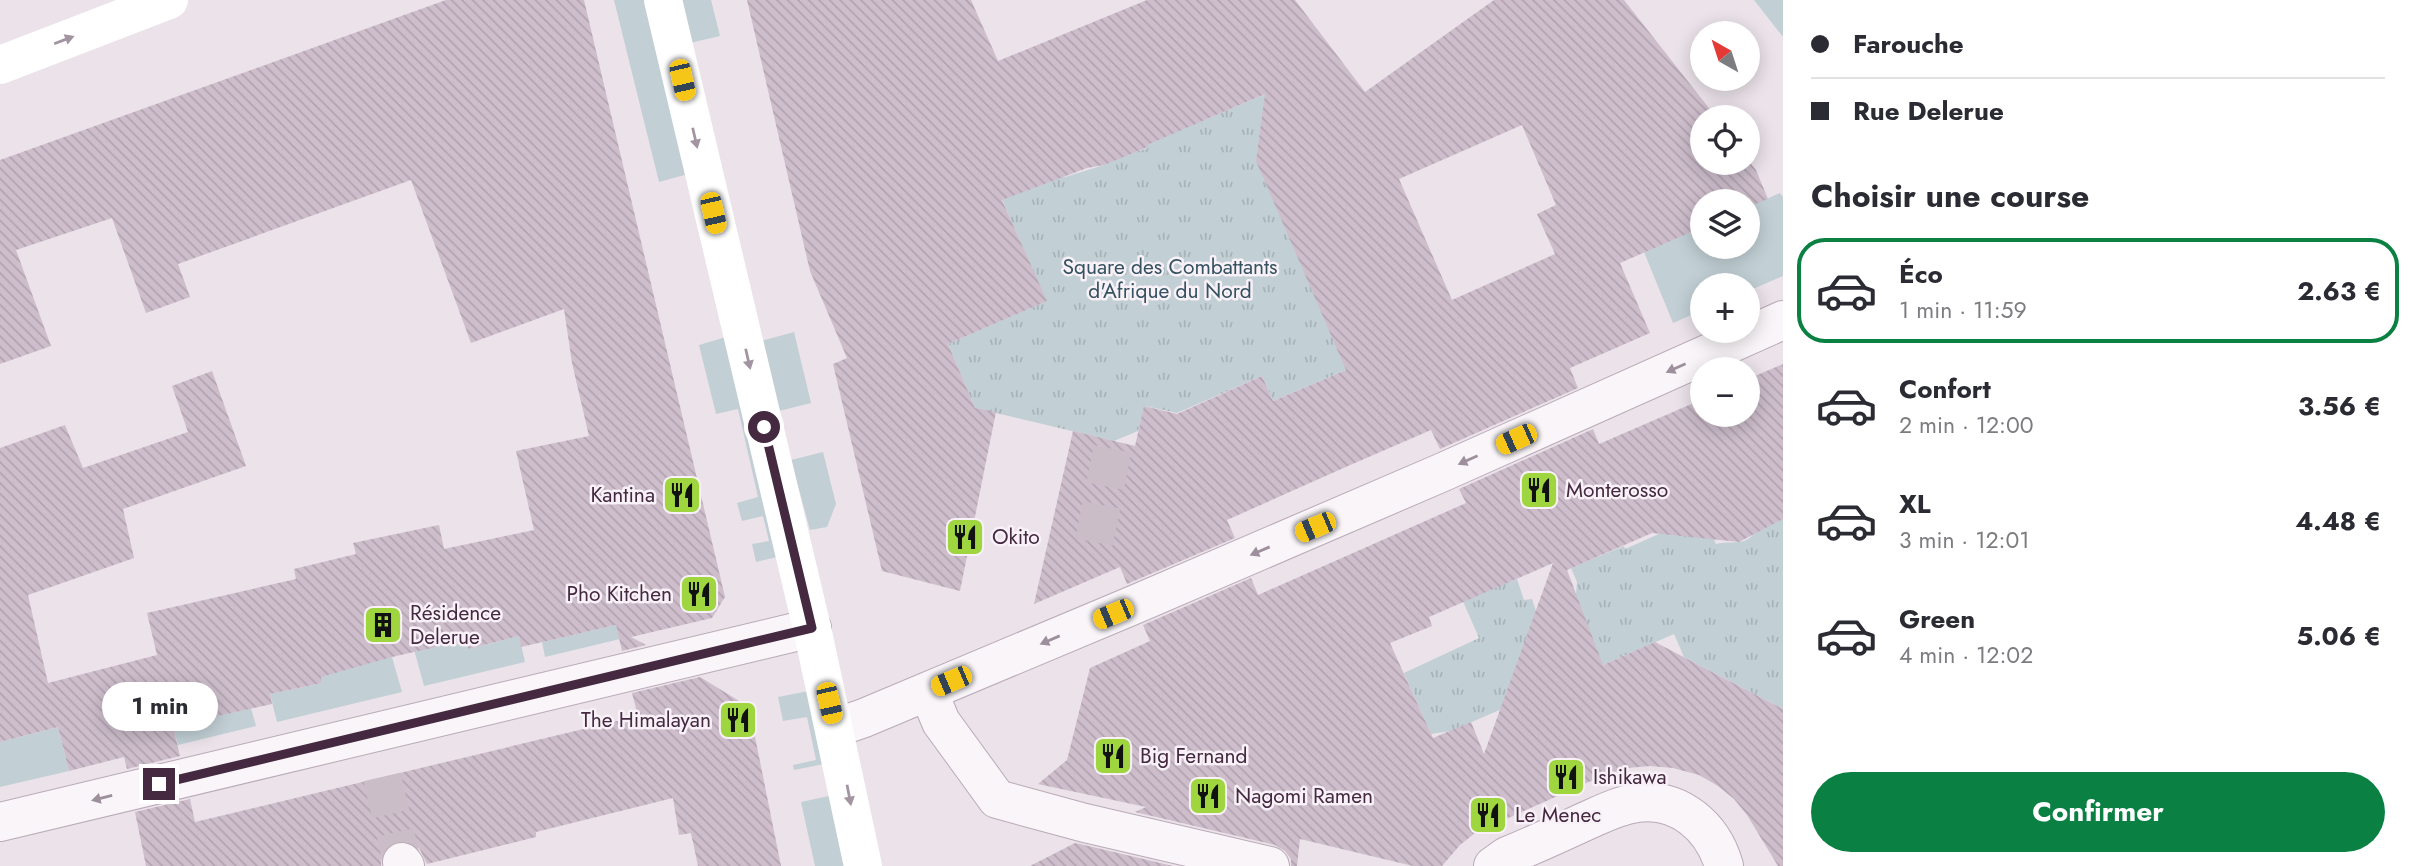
<!DOCTYPE html>
<html lang="fr">
<meta charset="utf-8">
<style>
:root{--surface:#fff;--page:#f2f2f3;--text:#2b2b33;--muted:#7c7c81;--line:#e1e1e2;--accent:#0b8043}
body{margin:0;font-family:Jost,sans-serif;background:var(--page);color:var(--text);height:100vh;display:flex;flex-direction:column;font-size:26px;white-space:nowrap}
*{box-sizing:border-box;margin:0}
p{font-size:23px;color:var(--muted)}
.icon{flex:none;width:38px;height:38px;fill:none;stroke:currentColor;stroke-width:2;stroke-linecap:round;stroke-linejoin:round}
.map{position:relative;flex:1;overflow:hidden}
.details{display:flex;flex-direction:column;background:var(--surface);width:630px}
.details>*{flex:none}
.hud{display:grid;align-content:center;height:154px;padding:0 28px;background:var(--surface)}
.needle{width:46px;rotate:321deg}
.controls{position:absolute;left:1690px;top:21px;display:grid;gap:14px}
.controls a{display:grid;place-items:center;width:70px;height:70px;border-radius:50%;background:var(--surface);box-shadow:0 4px 18px #0003;font-size:35px}
.end{position:absolute;width:32px;height:32px;margin:-16px;border:9px solid #442940;background:#fff;box-shadow:0 0 0 4px #fff}
.from{border-radius:50%}
.bubble{position:absolute;height:49px;border-radius:24px;background:var(--surface);box-shadow:0 4px 18px #0003;font-size:23px;font-weight:700;line-height:49px;text-align:center}
.car{position:absolute;width:21px;height:42px;margin:-21px -10px;border-radius:9px;box-shadow:0 0 5px 2px #0007;background:linear-gradient(#f5c518 24%,#345 0 40%,#f5c518 0 76%,#345 0 86%,#f5c518 0)}
.hud b{display:flex;align-items:center;gap:24px;height:66px;font-size:26px}
.hud b+b{border-top:2px solid var(--line)}
.hud i{width:18px;height:18px;background:var(--text)}
ul{padding:0;list-style:none}
li{display:flex;align-items:center;gap:21px;height:105px;margin:0 14px 10px;padding:0 14px;border:4px solid transparent;border-radius:28px}
li div{flex:1}
li b{display:block;font-size:26px}
li em{font-style:normal;font-weight:700}
li.active{border-color:var(--accent)}
li>.icon{width:63px;height:63px;stroke-width:1.5}
h2{padding:0 28px;font-size:32px;line-height:84px}
.primary-button{display:flex;gap:14px;margin-top:auto;padding:14px 28px}
.primary-button a{flex:1;height:80px;border-radius:42px;background:var(--accent);color:#fff;font-size:28px;font-weight:700;line-height:80px;text-align:center}
main{display:flex;flex:1;min-height:0}
.map>svg:first-child{display:block}
.green{fill:#c2d0d5}
.park{fill:url(#park-tufts)}
.building{fill:url(#building-back-hatch);fill-rule:evenodd}
.lines{fill:none;stroke-linecap:round;stroke-linejoin:round}
.street-tunnel{stroke:#cabdc8;stroke-width:38;stroke-dasharray:38 19;stroke-linecap:butt}
.street-casing{stroke:#b9aab7;stroke-width:40}
.street{stroke:#f9f5f8;stroke-width:38}
.secondary{stroke:#fff;stroke-width:38}
.oneway{fill:#a294a0}
.oneway2{fill:#9e8f9c}
.route{stroke:#442940;stroke-width:9}
.labels{text-anchor:middle;dominant-baseline:central;stroke-width:5;stroke-linejoin:round;paint-order:stroke}
.park-label{font-size:21px;fill:#355260;stroke:#f8f1f7}
.poi-label{font-size:21px;fill:#442940;stroke:#f8f1f7;text-anchor:start}
</style>
<main>
<div class="map">
<svg width="1783" height="866" viewBox="0 0 1783 866">
<defs>
<pattern id="park-tufts" width="24" height="20" patternUnits="userSpaceOnUse" patternTransform="scale(1.75)"><rect width="24" height="20" fill="#c2d0d5"/><path d="M3 7l-1-3M5 7V3M7 7l1-3M15 17l-1-3M17 17v-4M19 17l1-3" fill="none" stroke="#a8b3b8"/></pattern>
<pattern id="building-back-hatch" width="6" height="6" patternUnits="userSpaceOnUse" patternTransform="scale(1.75)"><rect width="6" height="6" fill="#cebecc"/><path d="M-1 5l2 2M0 0l6 6M5-1l2 2" fill="none" stroke="#b2a3b0"/></pattern>
</defs>
<rect width="100%" height="100%" fill="#ebe2ea"/>
<!-- green -->
<path class="green" d="M614,0H645L688,174L659,182Z
M680,0H711L720,36L690,43Z
M1754,0H1783V37Z
M1780,193L1783,197V276L1748,291V285H1703V310L1673,323L1644,252L1703,227V247H1748V207Z
M794,332L811,403L779,411L761,341Z
M726,337L777,557L756,562L752,544L769,541L763,516L742,521L737,503L758,497L738,409L716,414L699,345Z
M823,452L836,504L827,527L810,530L791,460Z
M616,625L620,639L545,657L542,642Z
M464,631L468,649L519,636L525,662L424,686L412,642Z
M392,657L402,692L277,722L270,694L322,683L320,673Z
M809,691L824,764L794,770L793,765L816,760L807,717L783,721L778,697Z
M251,708L256,726L178,745L173,726Z
M58,727L69,771L0,787V742Z
M829,796L844,866H815L801,802Z"/>
<!-- park -->
<path class="park" d="M1302,78L1355,366L1273,401L1262,376L1177,413L1145,406L1138,431L1114,441L975,408L948,344L1046,301L992,176L1065,177L1104,165L1116,158L1148,148L1144,137L1192,105L1205,120Z
M1783,485V709L1684,657L1674,634L1451,731L1431,734L1404,673L1479,638L1462,599L1517,579L1524,600L1532,599L1536,611L1576,593L1577,582L1571,568L1624,546L1625,549L1702,515L1716,544C1725,541 1734,544 1744,541C1760,536 1775,500 1783,485Z"/>
<!-- building -->
<path class="building" d="M446,0H584L725,597L712,618L631,637L646,645L622,651L616,625L521,647L519,636L468,649L466,640L392,657L321,677L322,683L270,694L272,704L173,726L180,756L127,769L124,757L69,771L58,727L0,742V448L65,425L83,468L188,432L172,386L212,371L246,466L123,509L134,558L28,595L48,683L157,655L147,613L296,579L294,569L356,554L353,543L439,525L444,549L534,530L516,451L589,436L572,363L564,309L471,343L411,180L178,264L190,297L146,313L112,218L16,250L51,346L0,364V160Z
M747,0H971L998,61L1147,0H1295L1365,92L1494,0H1624L1716,117H1703V163H1748V160L1756,170L1768,199L1748,207V201H1703V227L1620,263L1650,333L1570,368L1578,388L1440,449L1431,430L1348,466L1227,520L1235,538L1127,584L1120,567L1034,604L1073,431L1135,446L1144,406L1177,414L1262,376L1273,401L1346,370L1256,161L1265,94L1147,145L1148,147L1104,165L1087,168L1002,200L1047,301L948,344L975,408L996,412L960,591L882,571L833,364L847,358L810,271ZM1522,125L1556,205L1537,214L1555,254L1452,300L1399,179Z
M1783,364V519L1739,542L1652,533L1567,570L1603,665L1655,642L1783,709V866H1778L1747,815L1734,799L1718,786L1699,775L1673,768L1650,766L1628,768L1602,776L1475,833L1460,845L1442,866H1413L1300,839L1297,866H1291V859L1285,851L1275,845L1135,812L1146,807L1038,784L1067,760L1090,668L1150,641L1143,625L1251,578L1258,595L1466,503L1459,489L1593,429L1599,444L1703,399V415H1748V379ZM1553,563L1484,754L1471,722L1433,738L1390,643L1432,626L1429,617Z
M700,677L749,707L781,866H698L691,833L679,835L673,798L536,832V837L427,864L419,848L410,842L400,840L389,844L382,853L381,866H146L135,812L190,799L195,822L638,716L632,693Z
M1075,843L1080,844L1173,866H1030Z"/>
<g class="lines">
<!-- street-tunnel -->
<path class="street-tunnel" d="M1094,542L1114,441
M382,777L402,862"/>
<!-- street casing -->
<g class="street-casing">
<path id="street" d="M928,691L941,722L997,799L1085,823L1270,866
M835,728L864,718L1136,604L1443,472L1783,320
M0,822L812,628
M402,862L405,866
M1493,866L1507,856C1534,845 1560,833 1586,821C1602,814 1619,805 1637,803C1679,797 1713,827 1724,866"/>
</g>
<!-- street -->
<use href="#street" class="street"/>
<!-- secondary -->
<path class="secondary" d="M663,0L812,628L863,866
M0,65L169,0"/>
</g>
<!-- one-way arrows -->
<defs><path id="oneway-solid" d="M-6-.8H1V-3.2L6.5 0L1 3.2V.8H-6Z" transform="scale(1.75)"/></defs>
<g class="oneway">
<use href="#oneway-solid" transform="translate(64 40) rotate(-21)"/>
<use href="#oneway-solid" transform="translate(695 138) rotate(77)"/>
<use href="#oneway-solid" transform="translate(748 359) rotate(77)"/>
<use href="#oneway-solid" transform="translate(849 795) rotate(79)"/>
</g>
<g class="oneway2">
<use href="#oneway-solid" transform="translate(1676 368) rotate(156)"/>
<use href="#oneway-solid" transform="translate(1468 460) rotate(156)"/>
<use href="#oneway-solid" transform="translate(1260 551) rotate(157)"/>
<use href="#oneway-solid" transform="translate(1050 640) rotate(157)"/>
<use href="#oneway-solid" transform="translate(102 798) rotate(166)"/>
</g>
<g class="lines">
<!-- route -->
<path class="route" d="M159,784L812,628L764,427"/>
</g>
<!-- icons -->
<defs>
<g id="restaurant-square" transform="scale(2.0125)"><rect x="-9" y="-9" width="18" height="18" rx="4" fill="#9fd640" stroke="#f8f1f7"/><path d="M-5-6h1v4h1v-4h1v4h1v-4h1v5L-1.5 .5V6h-2V.5L-5-1ZM5-6V6H3V1.5H1.5Q1.5-4 5-6Z" fill="#111"/></g>
<g id="building-square" transform="scale(2.0125)"><rect x="-9" y="-9" width="18" height="18" rx="4" fill="#9fd640" stroke="#f8f1f7"/><path d="M-4-6H4V6H1V3H-1V6H-4ZM-2.5-4.3h1.7v1.8h-1.7ZM.8-4.3h1.7v1.8H.8ZM-2.5-1h1.7V.8h-1.7ZM.8-1h1.7V.8H.8Z" fill="#111"/></g>
</defs>
<g fill-rule="evenodd">
<use href="#restaurant-square" x="1539" y="490"/>
<use href="#restaurant-square" x="682" y="495"/>
<use href="#restaurant-square" x="965" y="537"/>
<use href="#restaurant-square" x="699" y="594"/>
<use href="#building-square" x="383" y="625"/>
<use href="#restaurant-square" x="738" y="720"/>
<use href="#restaurant-square" x="1113" y="756"/>
<use href="#restaurant-square" x="1566" y="777"/>
<use href="#restaurant-square" x="1208" y="796"/>
<use href="#restaurant-square" x="1488" y="815"/>
</g>
<g class="labels">
<!-- park labels -->
<g class="park-label">
<text x="1170" y="267">Square des Combattants<tspan x="1170" dy="24">d'Afrique du Nord</tspan></text>
</g>
<!-- poi labels -->
<g class="poi-label">
<text x="1566" y="490">Monterosso</text>
<text x="655" y="495" text-anchor="end">Kantina</text>
<text x="992" y="537">Okito</text>
<text x="672" y="594" text-anchor="end">Pho Kitchen</text>
<text x="410" y="613">Résidence<tspan x="410" dy="24">Delerue</tspan></text>
<text x="711" y="720" text-anchor="end">The Himalayan</text>
<text x="1140" y="756">Big Fernand</text>
<text x="1593" y="777">Ishikawa</text>
<text x="1235" y="796">Nagomi Ramen</text>
<text x="1515" y="815">Le Menec</text>
</g>
</g>
</svg>
<div class="controls">
<a><svg class="needle" viewBox="-14 -14 28 28"><path d="M0-13l5 13h-10z" fill="#e53935"/><path d="M0 13l5-13h-10z" fill="#7c7c81"/></svg></a>
<a><svg class="icon" aria-label="locate" viewBox="0 0 24 24"><circle cx="12" cy="12" r="6"/><path d="M12 2v4M12 18v4M2 12h4M18 12h4"/></svg></a>
<a><svg class="icon" aria-label="layers" viewBox="0 0 24 24"><path d="M12 4l9 5-9 5-9-5zM3 14l9 5 9-5"/></svg></a>
<a>+</a>
<a>−</a>
</div>
<i class="end from" style="left:764px;top:427px"></i>
<i class="end" style="left:159px;top:784px"></i>
<div class="bubble" style="left:102px;top:682px;width:116px">1 min</div>
<i class="car" style="left:682px;top:80px;rotate:167deg"></i>
<i class="car" style="left:713px;top:213px;rotate:167deg"></i>
<i class="car" style="left:1516px;top:439px;rotate:246deg"></i>
<i class="car" style="left:1315px;top:527px;rotate:247deg"></i>
<i class="car" style="left:1113px;top:614px;rotate:247deg"></i>
<i class="car" style="left:951px;top:681px;rotate:247deg"></i>
<i class="car" style="left:829px;top:703px;rotate:167deg"></i>
</div>
<section class="details">
<div class="hud">
<b><i class="from"></i>Farouche</b>
<b><i></i>Rue Delerue</b>
</div>
<h2>Choisir une course</h2>
<ul>
<li class="active"><svg class="icon" aria-label="car" viewBox="0 0 24 24"><path d="M5 17H2v-5l4-1 3-4h7l3 4 3 1v5h-3M9 17h6M6 11h13"/><circle cx="7" cy="17" r="2"/><circle cx="17" cy="17" r="2"/></svg><div><b>Éco</b><p>1 min · 11:59</p></div><em>2.63 €</em></li>
<li><svg class="icon" aria-label="car" viewBox="0 0 24 24"><path d="M5 17H2v-5l4-1 3-4h7l3 4 3 1v5h-3M9 17h6M6 11h13"/><circle cx="7" cy="17" r="2"/><circle cx="17" cy="17" r="2"/></svg><div><b>Confort</b><p>2 min · 12:00</p></div><em>3.56 €</em></li>
<li><svg class="icon" aria-label="car" viewBox="0 0 24 24"><path d="M5 17H2v-5l4-1 3-4h7l3 4 3 1v5h-3M9 17h6M6 11h13"/><circle cx="7" cy="17" r="2"/><circle cx="17" cy="17" r="2"/></svg><div><b>XL</b><p>3 min · 12:01</p></div><em>4.48 €</em></li>
<li><svg class="icon" aria-label="car" viewBox="0 0 24 24"><path d="M5 17H2v-5l4-1 3-4h7l3 4 3 1v5h-3M9 17h6M6 11h13"/><circle cx="7" cy="17" r="2"/><circle cx="17" cy="17" r="2"/></svg><div><b>Green</b><p>4 min · 12:02</p></div><em>5.06 €</em></li>
</ul>
<div class="primary-button"><a>Confirmer</a></div>
</section>
</main>
